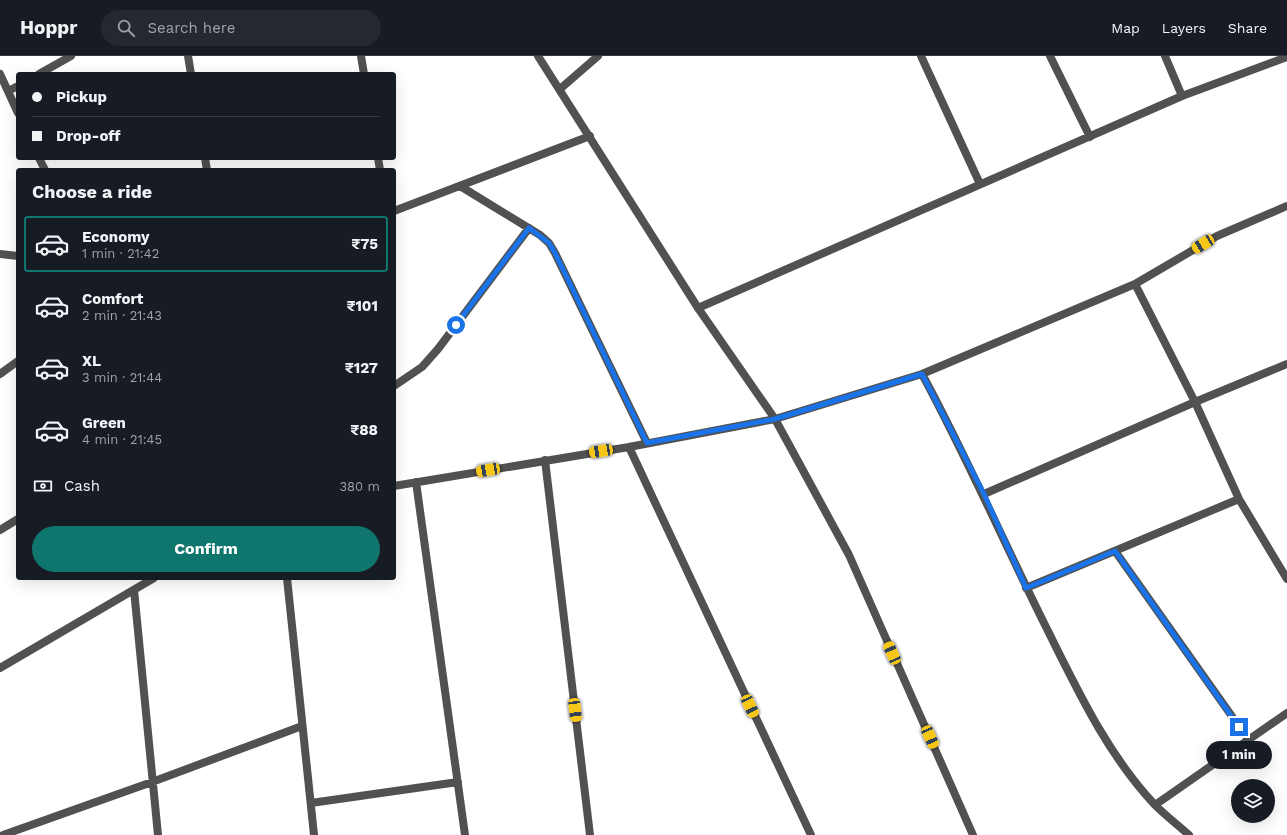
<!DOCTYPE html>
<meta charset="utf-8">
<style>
:root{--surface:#171b24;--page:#242831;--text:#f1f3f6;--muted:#9ea1a6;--line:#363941;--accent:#0f766e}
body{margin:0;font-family:"Work Sans",sans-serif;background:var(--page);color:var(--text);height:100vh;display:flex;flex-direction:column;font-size:15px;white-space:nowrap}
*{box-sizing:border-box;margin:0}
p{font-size:13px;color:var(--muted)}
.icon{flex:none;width:22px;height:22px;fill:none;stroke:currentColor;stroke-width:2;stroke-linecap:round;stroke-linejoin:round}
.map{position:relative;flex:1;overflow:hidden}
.side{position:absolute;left:16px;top:112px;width:380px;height:412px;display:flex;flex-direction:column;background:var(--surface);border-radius:4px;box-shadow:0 4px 16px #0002}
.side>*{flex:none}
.hud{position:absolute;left:16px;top:16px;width:380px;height:88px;border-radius:4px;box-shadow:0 4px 16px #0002;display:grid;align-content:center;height:88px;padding:0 16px;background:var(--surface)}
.tools{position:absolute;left:1231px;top:723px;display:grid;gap:8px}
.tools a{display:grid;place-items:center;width:44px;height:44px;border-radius:50%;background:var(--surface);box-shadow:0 4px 16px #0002;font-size:20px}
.end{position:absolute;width:18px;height:18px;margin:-9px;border:5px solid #1a73e8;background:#fff;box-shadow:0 0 0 2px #fff}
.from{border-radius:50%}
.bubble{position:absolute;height:28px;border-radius:14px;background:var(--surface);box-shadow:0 4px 16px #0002;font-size:13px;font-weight:700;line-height:28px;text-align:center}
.car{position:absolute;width:12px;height:24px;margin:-12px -6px;border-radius:5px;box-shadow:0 0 3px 1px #0007;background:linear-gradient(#f5c518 24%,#345 0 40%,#f5c518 0 76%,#345 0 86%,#f5c518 0)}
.hud b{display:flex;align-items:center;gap:14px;height:38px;font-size:15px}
.hud b+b{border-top:1px solid var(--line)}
.hud i{width:10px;height:10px;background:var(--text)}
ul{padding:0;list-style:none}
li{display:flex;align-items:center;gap:12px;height:56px;margin:0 8px 6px;padding:0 8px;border:2px solid transparent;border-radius:4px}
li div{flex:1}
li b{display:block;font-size:15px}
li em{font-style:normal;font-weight:700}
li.on{border-color:var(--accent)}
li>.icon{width:36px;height:36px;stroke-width:1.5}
h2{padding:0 16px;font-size:18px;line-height:48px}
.pay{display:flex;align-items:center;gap:10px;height:44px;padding:0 16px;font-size:15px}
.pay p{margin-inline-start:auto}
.primary-button{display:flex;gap:8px;margin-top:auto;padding:8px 16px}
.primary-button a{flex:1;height:46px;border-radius:24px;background:var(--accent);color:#fff;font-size:16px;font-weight:700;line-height:46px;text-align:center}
header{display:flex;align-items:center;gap:24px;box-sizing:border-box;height:56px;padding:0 20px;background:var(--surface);border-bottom:1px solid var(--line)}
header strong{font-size:19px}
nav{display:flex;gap:22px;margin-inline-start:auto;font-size:14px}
.search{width:280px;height:36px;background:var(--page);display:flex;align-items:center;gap:10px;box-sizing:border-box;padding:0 14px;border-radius:22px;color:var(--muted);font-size:15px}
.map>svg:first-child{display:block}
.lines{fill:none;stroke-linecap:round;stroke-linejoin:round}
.minor{stroke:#515151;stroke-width:8}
.tertiary{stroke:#515151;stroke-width:8}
.route{stroke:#1a73e8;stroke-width:5}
</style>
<header>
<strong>Hoppr</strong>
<div class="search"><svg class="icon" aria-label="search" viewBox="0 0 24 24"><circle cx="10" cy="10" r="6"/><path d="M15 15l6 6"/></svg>Search here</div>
<nav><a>Map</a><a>Layers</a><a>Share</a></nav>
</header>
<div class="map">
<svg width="1287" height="779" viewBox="0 0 1287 779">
<rect width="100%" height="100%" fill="#fff"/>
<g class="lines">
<!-- minor -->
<path class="minor" d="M188,0L191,18
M361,0L364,18
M921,0L980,128
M1050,0L1090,81
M1165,0L1182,40
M0,18L18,57
M39,18L71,0
M560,33L598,0
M8,35L18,30
M39,102L45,114
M205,102L207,114
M378,102L380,114
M460,130L540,179L549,187L555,197L647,387
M394,155L590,80
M0,198L18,200
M1135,228L1195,346L1239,443L1287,523
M698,252L1182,40L1287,1
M0,318L18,305
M922,318C967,401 1004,487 1046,571C1077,633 1107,698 1155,749C1166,760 1178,769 1189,779
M394,330L422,311L438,293L529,172
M629,391L811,779
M545,404L590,779
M416,426L465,779
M394,430L629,391L775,363L922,318L1135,228L1217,180L1287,150
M984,438L1195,346L1287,308
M0,474L18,463
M1115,495L1248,683
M287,522L314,779
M1026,532L1239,443
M134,534L158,779
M0,612L154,522
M311,747L458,726
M1155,749L1287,657
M3,779L152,726L302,670"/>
<!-- tertiary -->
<path class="tertiary" d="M538,0L698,252L775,363L849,499L973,779"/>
</g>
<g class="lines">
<!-- route -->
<path class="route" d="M456,269L529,172L549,187L555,197L647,387L775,363L922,318L984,438L1026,532L1115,495L1239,671"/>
</g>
</svg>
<div class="tools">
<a><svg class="icon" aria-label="layers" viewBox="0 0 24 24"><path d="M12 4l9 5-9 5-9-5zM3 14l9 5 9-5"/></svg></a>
</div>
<i class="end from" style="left:456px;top:269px"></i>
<i class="end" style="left:1239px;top:671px"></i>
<div class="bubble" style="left:1206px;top:685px;width:66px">1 min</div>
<i class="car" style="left:1203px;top:188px;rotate:239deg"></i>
<i class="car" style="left:601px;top:395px;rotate:261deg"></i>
<i class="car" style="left:488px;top:414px;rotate:260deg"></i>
<i class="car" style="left:892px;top:597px;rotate:336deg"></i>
<i class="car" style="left:750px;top:650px;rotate:155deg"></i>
<i class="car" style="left:575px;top:654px;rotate:173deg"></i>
<i class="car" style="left:930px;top:681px;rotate:156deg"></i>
<div class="hud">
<b><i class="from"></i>Pickup</b>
<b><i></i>Drop-off</b>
</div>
<section class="side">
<h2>Choose a ride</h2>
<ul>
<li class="on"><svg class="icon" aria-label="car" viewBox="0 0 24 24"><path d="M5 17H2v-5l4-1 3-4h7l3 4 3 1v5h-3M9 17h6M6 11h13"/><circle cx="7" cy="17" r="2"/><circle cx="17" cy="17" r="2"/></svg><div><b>Economy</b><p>1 min · 21:42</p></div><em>₹75</em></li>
<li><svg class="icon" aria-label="car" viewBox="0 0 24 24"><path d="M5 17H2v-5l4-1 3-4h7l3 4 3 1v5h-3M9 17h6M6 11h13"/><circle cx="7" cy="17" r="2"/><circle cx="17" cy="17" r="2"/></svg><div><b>Comfort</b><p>2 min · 21:43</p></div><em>₹101</em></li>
<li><svg class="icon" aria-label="car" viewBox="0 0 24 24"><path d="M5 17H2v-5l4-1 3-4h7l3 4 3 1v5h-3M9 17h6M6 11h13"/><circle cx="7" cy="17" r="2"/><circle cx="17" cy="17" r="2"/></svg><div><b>XL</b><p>3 min · 21:44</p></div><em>₹127</em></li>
<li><svg class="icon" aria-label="car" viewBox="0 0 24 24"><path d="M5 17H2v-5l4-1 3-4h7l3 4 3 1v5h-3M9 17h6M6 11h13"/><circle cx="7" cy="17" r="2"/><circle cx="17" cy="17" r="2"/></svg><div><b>Green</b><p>4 min · 21:45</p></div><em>₹88</em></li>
</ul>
<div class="pay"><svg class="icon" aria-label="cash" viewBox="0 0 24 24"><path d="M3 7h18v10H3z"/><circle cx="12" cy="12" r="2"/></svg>Cash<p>380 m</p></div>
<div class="primary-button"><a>Confirm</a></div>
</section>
</div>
